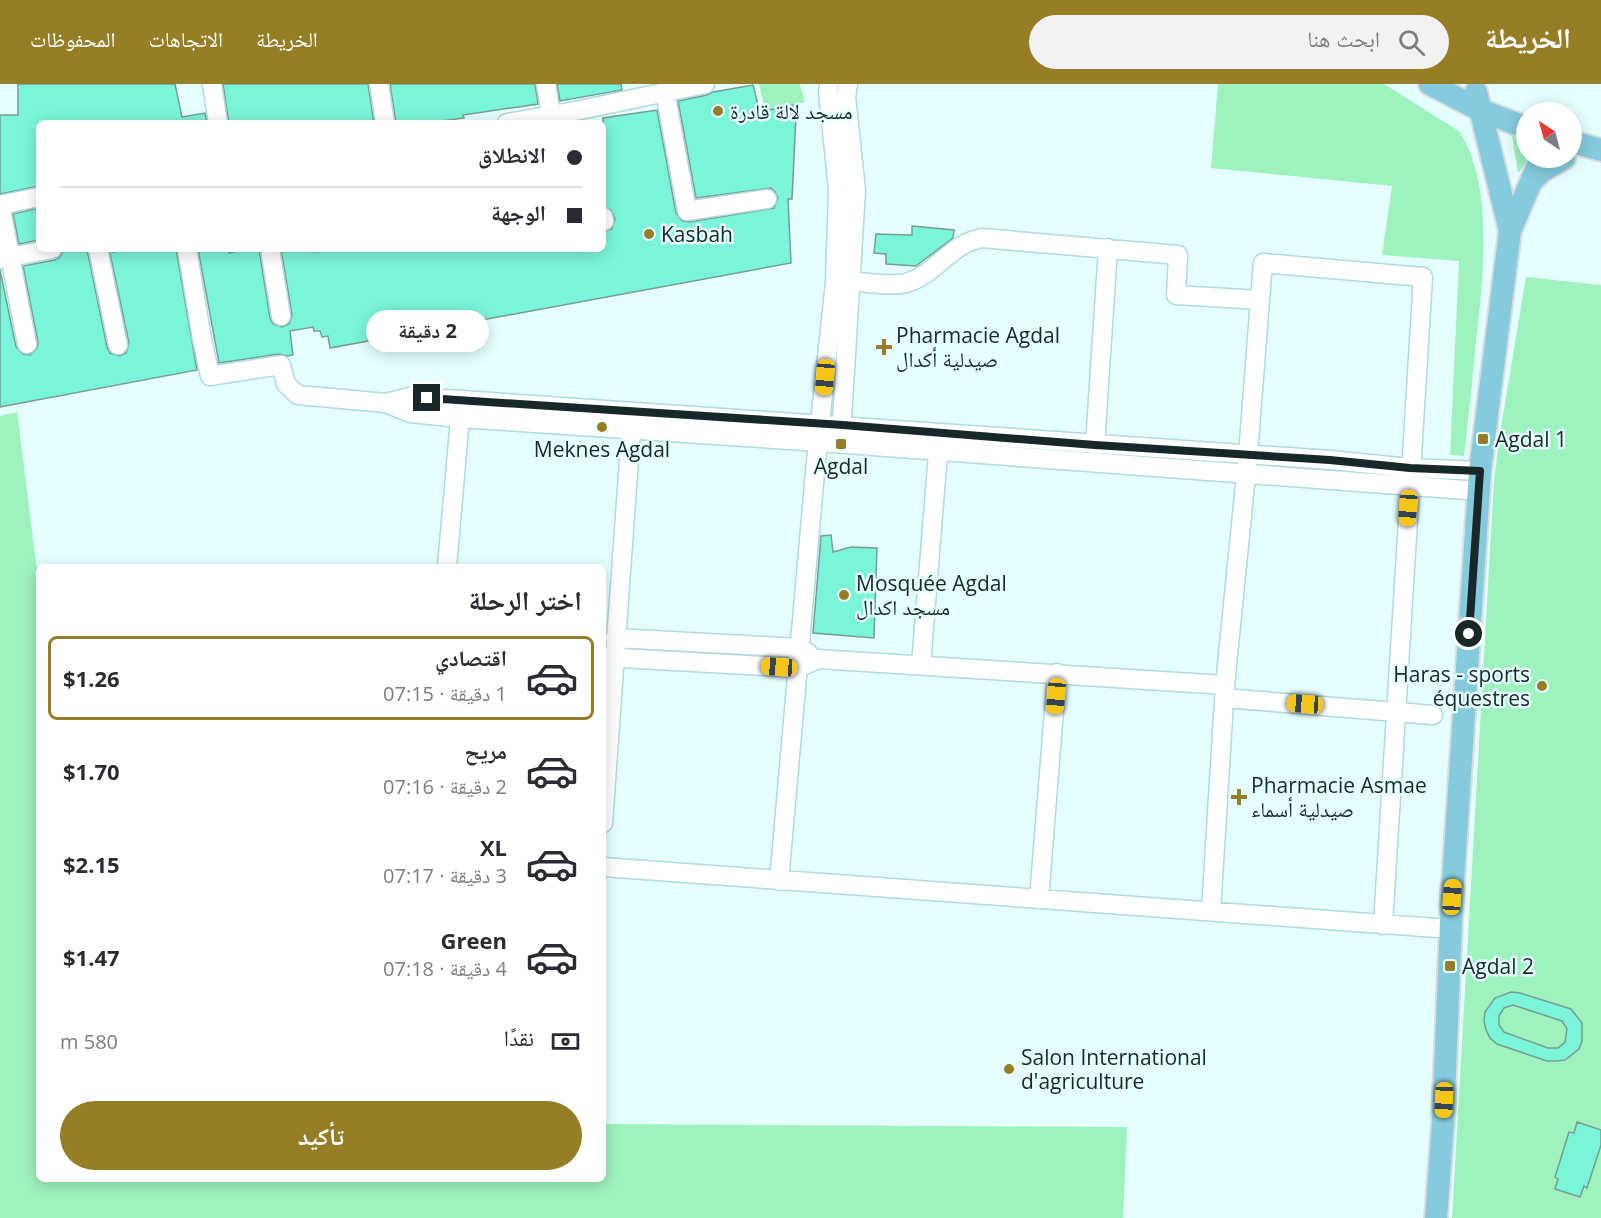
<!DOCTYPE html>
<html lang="ar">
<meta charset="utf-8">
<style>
:root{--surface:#fff;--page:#f2f2f3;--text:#2b2b33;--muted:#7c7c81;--line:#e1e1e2;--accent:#957e25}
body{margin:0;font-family:"Open Sans","Noto Naskh Arabic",sans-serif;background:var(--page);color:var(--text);direction:rtl;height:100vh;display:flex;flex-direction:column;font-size:22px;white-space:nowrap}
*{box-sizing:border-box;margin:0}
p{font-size:20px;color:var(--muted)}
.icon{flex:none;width:33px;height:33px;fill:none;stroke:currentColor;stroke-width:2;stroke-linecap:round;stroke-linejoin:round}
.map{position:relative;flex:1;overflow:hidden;direction:ltr}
.side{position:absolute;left:36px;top:480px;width:570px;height:618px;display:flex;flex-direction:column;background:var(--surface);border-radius:9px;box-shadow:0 3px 15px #0003;direction:rtl}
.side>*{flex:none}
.banner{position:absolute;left:36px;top:36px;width:570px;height:132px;border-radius:9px;box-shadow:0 3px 15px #0003;direction:rtl;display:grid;align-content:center;height:132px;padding:0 24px;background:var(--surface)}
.needle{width:39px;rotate:324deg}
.controls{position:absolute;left:1516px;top:18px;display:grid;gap:12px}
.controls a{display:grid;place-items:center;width:66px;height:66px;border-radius:50%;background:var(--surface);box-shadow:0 3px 15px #0003;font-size:30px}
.end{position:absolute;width:27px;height:27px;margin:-14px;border:8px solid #182828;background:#fff;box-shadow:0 0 0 3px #fff}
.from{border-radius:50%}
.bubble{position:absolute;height:42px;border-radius:21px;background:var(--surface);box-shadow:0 3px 15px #0003;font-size:20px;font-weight:700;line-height:42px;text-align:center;direction:rtl}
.car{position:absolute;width:18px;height:36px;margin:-18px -9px;border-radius:8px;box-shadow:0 0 4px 2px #0007;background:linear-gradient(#f5c518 24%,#345 0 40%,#f5c518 0 76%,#345 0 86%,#f5c518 0)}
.banner b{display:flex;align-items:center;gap:21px;height:57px;font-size:22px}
.banner b+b{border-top:2px solid var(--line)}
.banner i{width:15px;height:15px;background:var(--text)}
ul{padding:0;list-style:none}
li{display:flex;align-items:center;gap:18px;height:84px;margin:0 12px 9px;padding:0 12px;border:3px solid transparent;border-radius:9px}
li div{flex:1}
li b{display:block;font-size:22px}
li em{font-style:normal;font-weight:700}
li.on{border-color:var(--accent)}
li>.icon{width:54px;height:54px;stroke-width:1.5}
h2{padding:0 24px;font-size:27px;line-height:72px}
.pay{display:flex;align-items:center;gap:15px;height:66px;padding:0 24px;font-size:22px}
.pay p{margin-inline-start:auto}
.primary-button{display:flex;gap:12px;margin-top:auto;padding:12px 24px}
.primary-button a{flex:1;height:69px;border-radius:36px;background:var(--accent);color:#fff;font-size:24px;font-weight:700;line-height:69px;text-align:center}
header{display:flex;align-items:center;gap:36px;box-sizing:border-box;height:84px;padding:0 30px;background:var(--accent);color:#fff}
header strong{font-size:28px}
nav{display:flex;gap:33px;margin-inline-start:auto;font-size:21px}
.search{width:420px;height:54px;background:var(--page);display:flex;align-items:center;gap:15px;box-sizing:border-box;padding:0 21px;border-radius:33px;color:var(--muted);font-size:22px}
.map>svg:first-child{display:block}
.green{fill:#9ef2be}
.building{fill:#7af5d9;stroke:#779d93;stroke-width:1.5;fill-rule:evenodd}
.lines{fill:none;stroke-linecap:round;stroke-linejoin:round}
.minor-casing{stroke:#b0dadb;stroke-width:21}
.major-casing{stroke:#dadddd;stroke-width:26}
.minor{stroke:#fff;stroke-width:18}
.major{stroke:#85cbdd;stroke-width:22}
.route{stroke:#182828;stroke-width:8}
.poi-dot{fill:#957e25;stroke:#e5ffff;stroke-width:2}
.labels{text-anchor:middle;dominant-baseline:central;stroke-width:5;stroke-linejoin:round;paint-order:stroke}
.poi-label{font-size:21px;fill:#182828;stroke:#e5ffff;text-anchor:start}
</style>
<header>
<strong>الخريطة</strong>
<div class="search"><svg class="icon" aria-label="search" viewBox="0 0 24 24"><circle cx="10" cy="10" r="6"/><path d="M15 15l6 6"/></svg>ابحث هنا</div>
<nav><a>الخريطة</a><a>الاتجاهات</a><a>المحفوظات</a></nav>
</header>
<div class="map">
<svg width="1601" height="1134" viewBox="0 0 1601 1134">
<rect width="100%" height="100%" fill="#e5ffff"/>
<!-- green -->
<path class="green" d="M759,0H800L805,18L779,24L768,39Z
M1218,0H1384L1459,47C1496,103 1482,203 1475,267C1472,302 1468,337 1464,372L1450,371L1459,177L1382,171L1392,102L1211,84Z
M1512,51L1527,56V74H1530L1518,89Z
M1526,193L1601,201V1134H1452L1494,396L1500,349Z
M17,328L39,502V1095H603V1040L1127,1043L1123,1134H0V332Z"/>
<!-- building -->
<path class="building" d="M18,0H175L182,33L205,29L207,39H39V102L0,110V31H18Z
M223,0H368L374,39H229Z
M390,0H535L538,20L463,31L464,34L427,39H396Z
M557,0H621L622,6L560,17Z
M753,1L760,28L794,21L796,32L792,115H788L791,179L330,264L328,252L322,253L320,247H314L313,243L290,247L293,271L288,272L279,270L219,279L198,165H228L229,169L246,165H259L270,234L273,240L282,243L289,240L292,231L281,165H312L313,168L331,165H603V148L612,145L615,135L611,126L603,122V34L657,26L676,129L682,137L689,138L774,124L778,114L775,108L771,104L696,114L678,17L707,11L713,8Z
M39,124V156L19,160L13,130Z
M912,142L954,146L953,154L916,182L886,180V170L874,169L876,150L912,151Z
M70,165H87L107,263L110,269L120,272L126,269L129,259L109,165H113V168L126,165H176L197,286L0,323V186L16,263L23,270L30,271L37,264L38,258L23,182L55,176L60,173L63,166Z
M831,451L833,468L851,463L877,464L874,554L813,549L821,452Z
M1511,908L1520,909L1571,925L1582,939V957L1579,965L1565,976L1556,977H1547L1497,960L1490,954L1486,946L1484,937L1485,928L1495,914ZM1513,921L1562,937L1567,945L1565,958L1558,964H1548L1504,948L1499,941V932L1504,924Z
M1577,1038L1601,1046V1061L1587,1104L1584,1102L1580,1113L1555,1105L1558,1095L1555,1093L1569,1048L1574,1049Z"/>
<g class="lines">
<!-- minor casing -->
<g class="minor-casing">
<path id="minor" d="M212,0L218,39
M379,0L385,39
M546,0L551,31
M665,8L687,127L767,115
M507,39L575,27L705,0
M0,121L27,260
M0,121L39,113
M603,133L604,137
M98,165L118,261
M187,165L202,255L210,292L281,281L286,300L298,311L386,319L410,329L460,334L819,358L1479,407
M270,165L281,232
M0,175L52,165
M835,198C857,195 886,204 906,199C936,191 949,160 982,154L1178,171L1176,211L1260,216L1263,179L1423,193L1383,841
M386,319L410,313L462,316L1331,376L1410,384L1480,387
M841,352L856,106L846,13L848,0
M1095,361L1108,164
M447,483L461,323
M615,554L800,564L809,570
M603,573L798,584L818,575L1225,601
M921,581L939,357
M1225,614L1433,631
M603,739L632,334
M603,783L1451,845
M779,797L816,377L835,198L838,104L828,9L829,0
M1039,815L1057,589
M1211,827L1225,601L1248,371L1260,216"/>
</g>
<!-- major casing -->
<g class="major-casing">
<path id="major" d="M1430,0L1480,26L1527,44
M1476,8L1510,147
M1572,58L1601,66
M1533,96L1542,87L1564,74
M1436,1134L1443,1038L1452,813L1480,387L1510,147L1541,74"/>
</g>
<!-- minor -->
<use href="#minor" class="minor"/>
<!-- major -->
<use href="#major" class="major"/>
</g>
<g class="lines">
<!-- route -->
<path class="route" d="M427,314L843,341L1095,361L1330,376L1410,384L1480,387L1469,550"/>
</g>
<!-- markers -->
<g class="poi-dot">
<circle cx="718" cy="27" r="6"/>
<circle cx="649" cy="150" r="6"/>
<path d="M881 254h6v6h6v6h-6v6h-6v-6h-6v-6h6z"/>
<circle cx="602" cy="343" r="6"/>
<rect x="1477" y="349" width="12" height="12" rx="3"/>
<rect x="835" y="354" width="12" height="12" rx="3"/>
<circle cx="844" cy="511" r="6"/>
<circle cx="1542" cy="602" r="6"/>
<path d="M1236 704h6v6h6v6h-6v6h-6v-6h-6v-6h6z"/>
<rect x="1444" y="876" width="12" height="12" rx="3"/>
<circle cx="1009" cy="985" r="6"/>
</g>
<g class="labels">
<!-- poi labels -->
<g class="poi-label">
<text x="730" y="27">مسجد لالة قادرة</text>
<text x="661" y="150">Kasbah</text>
<text x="896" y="251">Pharmacie Agdal<tspan x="896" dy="24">صيدلية أكدال</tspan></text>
<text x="1495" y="355">Agdal 1</text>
<text x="602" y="365" text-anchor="middle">Meknes Agdal</text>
<text x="841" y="382" text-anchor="middle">Agdal</text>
<text x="856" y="499">Mosquée Agdal<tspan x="856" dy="24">مسجد اكدال</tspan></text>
<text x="1530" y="590" text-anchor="end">Haras - sports<tspan x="1530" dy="24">équestres</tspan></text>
<text x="1251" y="701">Pharmacie Asmae<tspan x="1251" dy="24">صيدلية أسماء</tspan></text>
<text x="1462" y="882">Agdal 2</text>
<text x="1021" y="973">Salon International<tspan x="1021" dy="24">d'agriculture</tspan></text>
</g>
</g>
</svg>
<div class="controls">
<a><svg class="needle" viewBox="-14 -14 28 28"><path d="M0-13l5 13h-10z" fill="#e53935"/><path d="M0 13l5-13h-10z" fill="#7c7c81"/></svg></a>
</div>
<i class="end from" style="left:1469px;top:550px"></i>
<i class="end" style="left:427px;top:314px"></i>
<div class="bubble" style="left:366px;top:226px;width:123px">2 دقيقة</div>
<i class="car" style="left:825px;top:293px;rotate:185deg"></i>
<i class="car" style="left:1408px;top:424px;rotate:184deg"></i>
<i class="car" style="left:779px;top:583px;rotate:274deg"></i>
<i class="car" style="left:1056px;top:612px;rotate:185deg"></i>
<i class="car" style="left:1305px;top:620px;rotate:274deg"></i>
<i class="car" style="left:1452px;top:813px;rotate:4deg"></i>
<i class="car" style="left:1444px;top:1016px;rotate:182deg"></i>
<div class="banner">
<b><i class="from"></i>الانطلاق</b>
<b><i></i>الوجهة</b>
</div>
<section class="side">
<h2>اختر الرحلة</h2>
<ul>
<li class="on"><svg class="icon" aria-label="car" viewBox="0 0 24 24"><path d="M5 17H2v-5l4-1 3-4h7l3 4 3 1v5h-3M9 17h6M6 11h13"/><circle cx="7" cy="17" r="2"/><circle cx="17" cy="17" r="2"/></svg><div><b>اقتصادي</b><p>1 دقيقة · 07:15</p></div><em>$1.26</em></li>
<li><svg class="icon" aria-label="car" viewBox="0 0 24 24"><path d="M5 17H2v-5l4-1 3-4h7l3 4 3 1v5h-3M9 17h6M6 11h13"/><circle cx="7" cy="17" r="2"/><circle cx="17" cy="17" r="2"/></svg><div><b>مريح</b><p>2 دقيقة · 07:16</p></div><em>$1.70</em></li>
<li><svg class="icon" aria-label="car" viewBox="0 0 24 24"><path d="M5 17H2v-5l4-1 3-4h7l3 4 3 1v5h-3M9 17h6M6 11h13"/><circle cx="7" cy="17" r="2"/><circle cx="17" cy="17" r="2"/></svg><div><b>XL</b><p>3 دقيقة · 07:17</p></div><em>$2.15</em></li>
<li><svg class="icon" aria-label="car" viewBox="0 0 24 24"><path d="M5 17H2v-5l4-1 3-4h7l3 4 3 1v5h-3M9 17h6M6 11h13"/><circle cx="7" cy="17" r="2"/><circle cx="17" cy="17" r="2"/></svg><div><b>Green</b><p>4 دقيقة · 07:18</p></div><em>$1.47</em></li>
</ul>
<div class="pay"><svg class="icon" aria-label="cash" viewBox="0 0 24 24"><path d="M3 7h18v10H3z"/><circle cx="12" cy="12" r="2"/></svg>نقدًا<p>580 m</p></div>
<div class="primary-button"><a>تأكيد</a></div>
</section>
</div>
